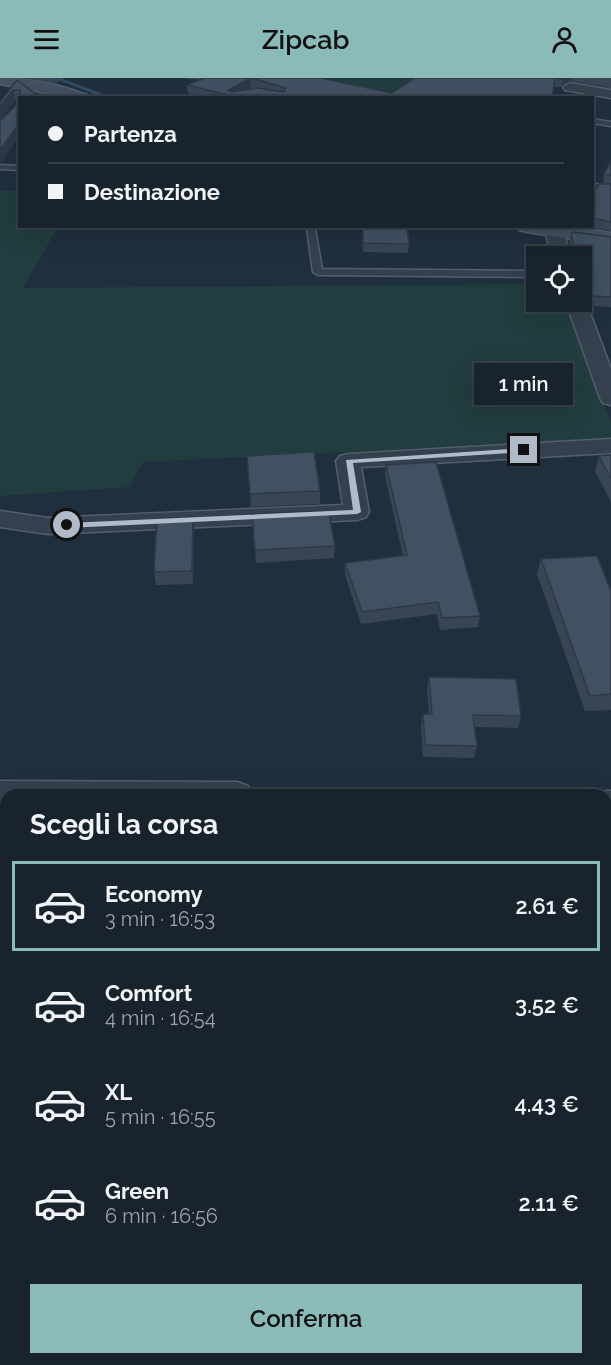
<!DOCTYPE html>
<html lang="it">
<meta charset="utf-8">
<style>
:root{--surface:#18232e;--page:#212b36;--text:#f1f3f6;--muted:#9fa4aa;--line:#36404a;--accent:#8bbbb9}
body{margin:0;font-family:Raleway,sans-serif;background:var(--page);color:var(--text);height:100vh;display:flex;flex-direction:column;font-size:22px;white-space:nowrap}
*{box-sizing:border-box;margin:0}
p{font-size:20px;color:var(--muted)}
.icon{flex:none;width:33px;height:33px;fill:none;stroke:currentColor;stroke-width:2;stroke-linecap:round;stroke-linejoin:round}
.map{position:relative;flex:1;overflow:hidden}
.sheet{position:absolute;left:0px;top:711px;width:612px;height:576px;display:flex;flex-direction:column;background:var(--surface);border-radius:18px 18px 0 0;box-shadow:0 6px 24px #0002,0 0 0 2px var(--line)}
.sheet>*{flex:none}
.hud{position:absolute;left:18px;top:18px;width:576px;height:132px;border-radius:0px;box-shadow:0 6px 24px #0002,0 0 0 2px var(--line);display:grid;align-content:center;height:132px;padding:0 30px;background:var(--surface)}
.tools{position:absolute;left:526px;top:168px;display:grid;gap:12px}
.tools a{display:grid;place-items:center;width:66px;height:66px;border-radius:0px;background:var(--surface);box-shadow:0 6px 24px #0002,0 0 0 2px var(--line);font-size:30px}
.end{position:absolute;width:27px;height:27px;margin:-14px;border:8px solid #b0bbc9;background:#111;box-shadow:0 0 0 3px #111}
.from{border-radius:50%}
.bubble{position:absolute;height:42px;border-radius:0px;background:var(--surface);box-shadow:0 6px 24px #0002,0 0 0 2px var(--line);font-size:20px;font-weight:600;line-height:42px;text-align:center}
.hud b{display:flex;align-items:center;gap:21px;height:57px;font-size:22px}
.hud b+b{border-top:2px solid var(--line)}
.hud i{width:15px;height:15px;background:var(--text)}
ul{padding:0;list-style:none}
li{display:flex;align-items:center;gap:18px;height:90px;margin:0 12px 9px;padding:0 18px;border:3px solid transparent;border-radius:0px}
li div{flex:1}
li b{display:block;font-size:22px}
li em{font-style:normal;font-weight:600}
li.selected{border-color:var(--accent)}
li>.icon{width:54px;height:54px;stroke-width:1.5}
h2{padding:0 30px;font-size:27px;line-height:72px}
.cta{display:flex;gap:12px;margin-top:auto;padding:12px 30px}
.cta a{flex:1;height:69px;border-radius:0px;background:var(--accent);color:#111;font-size:24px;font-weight:600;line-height:69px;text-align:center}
header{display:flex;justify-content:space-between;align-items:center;height:78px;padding:0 30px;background:var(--accent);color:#111;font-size:27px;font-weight:600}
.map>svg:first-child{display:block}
.green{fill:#223d3f}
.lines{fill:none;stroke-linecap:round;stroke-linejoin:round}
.stream{fill:#324c67;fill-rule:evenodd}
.lane-casing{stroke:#535e6b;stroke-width:3}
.street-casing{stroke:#535e6b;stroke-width:3}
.secondary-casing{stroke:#535e6b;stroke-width:3}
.lane{fill:#34404e;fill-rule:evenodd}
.street{fill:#34404e;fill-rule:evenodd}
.secondary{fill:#425061;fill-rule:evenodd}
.wall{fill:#384654}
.shaded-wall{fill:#2e3945}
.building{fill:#415162;stroke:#2e3945;stroke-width:1.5;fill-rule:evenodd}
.route{fill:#b0bbc9}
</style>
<header><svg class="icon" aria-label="menu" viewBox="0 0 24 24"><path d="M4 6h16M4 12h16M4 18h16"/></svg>Zipcab<svg class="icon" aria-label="person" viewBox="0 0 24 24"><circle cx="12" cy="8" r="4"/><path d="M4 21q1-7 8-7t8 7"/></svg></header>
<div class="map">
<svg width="611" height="1287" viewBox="0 0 611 1287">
<rect width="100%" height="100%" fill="#202f3e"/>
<!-- green -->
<path class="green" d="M251,0H446L443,20L288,18L242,8Z
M0,113H19L20,148L58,149L23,210L537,206V224H565L585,281L611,343V361L143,384L130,409L0,418Z"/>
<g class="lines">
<!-- stream -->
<path class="stream" d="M53,0H61L114,20H104Z"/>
<!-- lane casing -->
<g class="lane-casing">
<path id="lane" d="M592,41L611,44V48L592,45Z
M0,87L20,88V92L0,91Z
M596,106L611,108V114L592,112V107Z
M310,148L315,151L322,191L537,193V199L318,197L313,194L307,151Z"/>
</g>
<!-- street casing -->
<g class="street-casing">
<path id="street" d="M570,5L611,12V20L565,12L563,9Z
M557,148L563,153L570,178H552L545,153L548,149Z
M582,220L586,224L611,291V327L603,325L600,320L566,224H582Z
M611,361V375L361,389L369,434L366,439L357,442L48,456L0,449V433L48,440L343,427L336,383L340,378L348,376Z
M0,703L237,704L248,708L253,717H6V729H0Z
M606,713H611V739H606V717H595Z
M606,899H611V933H606Z"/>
</g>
<!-- secondary casing -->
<g class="secondary-casing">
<path id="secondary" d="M0,0C31,0 58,6 87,17L89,20C59,20 30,11 0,6Z
M517,148H568L611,155V167L526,154L519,152Z"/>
</g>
<!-- lane -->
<use href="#lane" class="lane"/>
<!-- street -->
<use href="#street" class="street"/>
<!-- secondary -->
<use href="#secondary" class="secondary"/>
</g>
<!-- wall -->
<path class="wall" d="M19,0H60L57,5Z
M183,0H320L392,15L415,0H611V10L570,3L561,9H554L552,20H205L188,15L187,7L200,2Z
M17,2L38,18V20H20V22L15,23L0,42Z
M611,83V106L603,105L604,96Z
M611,106V153L585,148H592V118Z
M362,148H407L409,166L408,175L363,174Z
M571,157L611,159V229L590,228L582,218V178H572L569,166Z
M611,377V424L595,393L599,378Z
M247,378L320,413V426L251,429Z
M386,387L480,538L478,549L440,552L437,536L361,546L345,497V485L403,478L385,398Z
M252,436H323L335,468L334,480L256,485Z
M194,452L193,506L156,507L154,494Z
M541,481L611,513V632L585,633L537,496Z
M429,599L521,638L518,650L474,649L477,668L474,680L423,679L421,648L423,636H429L427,612Z
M0,740H6V805H0Z
M606,792H611V849H606Z
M606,1190H611V1258H606Z"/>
<!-- shaded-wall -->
<path class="shaded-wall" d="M251,0V9L234,18L228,12Z
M564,0H571L570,3L561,9L562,1Z
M13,12L15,23L0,42V29Z
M20,44V57L0,86V72Z
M193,439L194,452L193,506L192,493Z
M6,877V910L2,927L0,923V904Z
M2,1189L6,1192L0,1234V1206Z"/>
<!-- building -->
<path class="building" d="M205,0H320L392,15L415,0H564L562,1L555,0L552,20H241L187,7ZM251,0L286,10L284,14L257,10L231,14L228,12Z
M17,2L38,18L37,20H20V12H13L0,29V24Z
M20,23V44L0,72V43Z
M611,83V97L604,96Z
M599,106H611V144L592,140V118Z
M363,148H407L409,166L363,165Z
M573,154L611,159V219L592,218L584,208L582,201V178H576L571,157Z
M314,374L320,413L250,416L247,378Z
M611,377V401L599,378Z
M436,384L480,538L442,540L438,524L362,534L345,485L407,477L386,387Z
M323,433V436H329L335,468L255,472L252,436Z
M193,439L192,493L154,494L157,441Z
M597,478L611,513V616L590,618L541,481Z
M429,599L516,601L521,638L473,637L477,668L425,667L423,636H432Z
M0,740H6V793H0Z
M606,792H611V838H606Z
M0,854H6V877L0,904Z
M0,1189H2L0,1206Z
M606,1190H611V1252H606Z
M176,1281H537V1287H175Z"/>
<!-- route -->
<path class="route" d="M524,370H526V374L353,385L361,434L357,436L67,450L63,447L67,445L353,432L346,382Z"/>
</svg>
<div class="tools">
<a><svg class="icon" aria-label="locate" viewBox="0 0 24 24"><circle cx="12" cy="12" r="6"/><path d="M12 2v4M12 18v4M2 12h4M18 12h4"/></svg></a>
</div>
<i class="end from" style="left:67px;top:447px"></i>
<i class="end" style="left:524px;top:372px"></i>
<div class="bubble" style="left:474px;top:285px;width:99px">1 min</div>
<div class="hud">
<b><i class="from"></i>Partenza</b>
<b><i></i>Destinazione</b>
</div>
<section class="sheet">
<h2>Scegli la corsa</h2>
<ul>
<li class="selected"><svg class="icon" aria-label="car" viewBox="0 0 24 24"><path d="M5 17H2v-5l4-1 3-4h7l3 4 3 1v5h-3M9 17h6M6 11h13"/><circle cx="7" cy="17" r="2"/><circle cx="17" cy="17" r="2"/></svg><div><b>Economy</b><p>3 min · 16:53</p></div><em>2.61 €</em></li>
<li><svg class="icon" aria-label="car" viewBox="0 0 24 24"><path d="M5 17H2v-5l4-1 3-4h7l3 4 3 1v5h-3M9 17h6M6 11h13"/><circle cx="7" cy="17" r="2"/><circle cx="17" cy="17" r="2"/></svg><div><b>Comfort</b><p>4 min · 16:54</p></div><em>3.52 €</em></li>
<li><svg class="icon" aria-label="car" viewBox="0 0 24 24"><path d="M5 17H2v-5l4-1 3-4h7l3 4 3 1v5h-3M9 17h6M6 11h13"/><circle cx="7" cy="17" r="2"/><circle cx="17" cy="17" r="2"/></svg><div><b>XL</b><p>5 min · 16:55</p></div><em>4.43 €</em></li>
<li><svg class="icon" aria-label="car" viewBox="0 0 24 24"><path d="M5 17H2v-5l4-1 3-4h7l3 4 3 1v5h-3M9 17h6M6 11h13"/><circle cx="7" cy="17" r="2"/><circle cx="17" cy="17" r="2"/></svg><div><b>Green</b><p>6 min · 16:56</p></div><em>2.11 €</em></li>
</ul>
<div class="cta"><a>Conferma</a></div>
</section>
</div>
